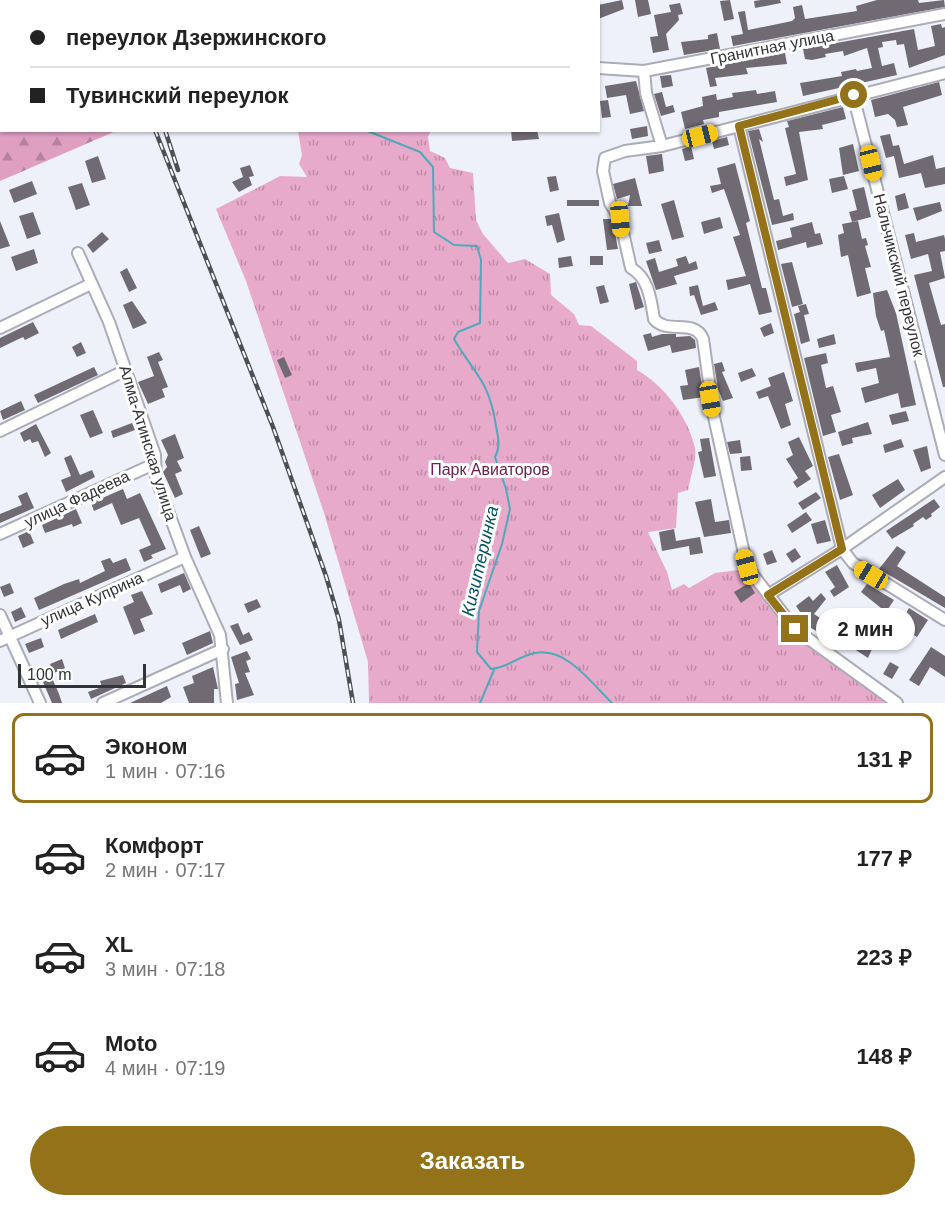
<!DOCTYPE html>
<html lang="ru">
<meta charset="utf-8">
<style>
:root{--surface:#fff;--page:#f2f2f2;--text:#222;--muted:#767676;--line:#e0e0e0;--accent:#937219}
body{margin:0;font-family:Arial,sans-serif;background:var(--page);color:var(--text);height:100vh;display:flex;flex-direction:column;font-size:22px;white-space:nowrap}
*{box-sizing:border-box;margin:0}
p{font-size:20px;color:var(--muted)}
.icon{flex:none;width:33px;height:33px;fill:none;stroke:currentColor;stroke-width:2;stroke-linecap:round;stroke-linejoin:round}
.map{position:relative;height:703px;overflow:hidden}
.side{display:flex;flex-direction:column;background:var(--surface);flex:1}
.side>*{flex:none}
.hud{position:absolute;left:0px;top:0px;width:600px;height:132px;box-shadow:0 2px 4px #0004;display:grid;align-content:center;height:132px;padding:0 30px;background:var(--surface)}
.scale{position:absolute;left:18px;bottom:15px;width:128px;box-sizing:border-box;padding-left:6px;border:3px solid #333437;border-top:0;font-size:16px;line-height:21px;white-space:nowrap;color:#333437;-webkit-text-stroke:4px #fff;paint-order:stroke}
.end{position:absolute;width:27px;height:27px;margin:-14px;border:8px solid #937219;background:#fff;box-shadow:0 0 0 3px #fff}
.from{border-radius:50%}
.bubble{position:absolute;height:42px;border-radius:21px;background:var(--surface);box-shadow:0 2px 4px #0004;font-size:20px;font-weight:800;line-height:42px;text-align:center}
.car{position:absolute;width:18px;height:36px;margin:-18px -9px;border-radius:8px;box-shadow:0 0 4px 2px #0007;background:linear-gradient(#f5c518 24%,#345 0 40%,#f5c518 0 76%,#345 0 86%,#f5c518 0)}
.hud b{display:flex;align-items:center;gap:21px;height:57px;font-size:22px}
.hud b+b{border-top:2px solid var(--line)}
.hud i{width:15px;height:15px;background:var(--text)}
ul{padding:10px 0 0;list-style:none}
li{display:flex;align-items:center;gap:18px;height:90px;margin:0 12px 9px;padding:0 18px;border:3px solid transparent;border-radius:12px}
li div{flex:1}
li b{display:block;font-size:22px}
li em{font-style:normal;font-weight:800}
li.on{border-color:var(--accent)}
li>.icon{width:54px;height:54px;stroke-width:1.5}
.primary-button{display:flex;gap:12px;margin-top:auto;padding:12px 30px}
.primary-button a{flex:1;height:69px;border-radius:36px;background:var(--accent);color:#fff;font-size:24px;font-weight:800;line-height:69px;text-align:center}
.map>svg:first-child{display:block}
.grass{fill:url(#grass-tufts)}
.forest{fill:url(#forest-firs)}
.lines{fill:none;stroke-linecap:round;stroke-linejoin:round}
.stream{stroke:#50a9ba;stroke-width:2}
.building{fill:#706b73}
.minor-casing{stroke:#abacb6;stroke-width:14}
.minor{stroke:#fff;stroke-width:10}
.rail-casing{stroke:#4d4f53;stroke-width:4.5}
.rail{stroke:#fff;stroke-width:2;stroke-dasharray:7;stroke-linecap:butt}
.route{stroke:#937219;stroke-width:8}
.labels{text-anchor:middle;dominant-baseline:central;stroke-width:6;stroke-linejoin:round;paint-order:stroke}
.street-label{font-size:16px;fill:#333437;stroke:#fff}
.park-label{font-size:16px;fill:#6b214f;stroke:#fff}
.water-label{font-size:18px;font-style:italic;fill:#015360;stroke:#fff}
</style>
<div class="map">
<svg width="945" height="703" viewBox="0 0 945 703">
<defs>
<pattern id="grass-tufts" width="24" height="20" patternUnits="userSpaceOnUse" patternTransform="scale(1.5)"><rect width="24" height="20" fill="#e8aacb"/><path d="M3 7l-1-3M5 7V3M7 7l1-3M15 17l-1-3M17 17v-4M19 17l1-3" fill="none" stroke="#bd8ba6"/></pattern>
<pattern id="forest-firs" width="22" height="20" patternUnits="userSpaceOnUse" patternTransform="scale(1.5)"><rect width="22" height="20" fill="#df9fc1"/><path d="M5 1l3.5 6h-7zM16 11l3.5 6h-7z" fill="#b5829e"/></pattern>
</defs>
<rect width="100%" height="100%" fill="#eef0fa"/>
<!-- grass -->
<path class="grass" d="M298,131H431L428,137L430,151L445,158L450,168L473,173L476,220L483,234L508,263L525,259L550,274L551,295L574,314L579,325L591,326L637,361V370C664,385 688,417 695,448C697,459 690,478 688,490L678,493L676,528L648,532L667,572L672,590L684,584L689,588L715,573L746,569C762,590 774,616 794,632C825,659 864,680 898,703H369L368,662L324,513L246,281L216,209L280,176L307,177L299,164L302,155Z"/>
<!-- forest -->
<path class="forest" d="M0,0L100,1L2,2V130L116,131L0,181Z"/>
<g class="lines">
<!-- stream -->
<path class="stream" d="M319,2V0
M365,130L420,152L433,167L434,232L454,245L477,246L481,260L480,323L458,332L454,339C475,375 489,380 496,426C498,438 501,446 495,457L506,489L510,509L502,544L479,611L477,652L491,669C508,668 518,656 535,653C566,646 593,685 612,703
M480,703L494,670"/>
</g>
<!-- building -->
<path class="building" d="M622,0L624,9L598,19V5Z
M635,0H648L651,14L638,17Z
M730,0L734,19L724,21L720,1Z
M761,0H780L781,3L755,8L754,1Z
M877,0H918L919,3L944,0L945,7L733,46L731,36L743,34L738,12L745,11L748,30L792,21L795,18L793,7L802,5L805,19L857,11L856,6Z
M680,3L683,14L678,15L679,20L666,34L669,50L653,53L650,37L658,36L654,15L671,12L669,5Z
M941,24L942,28L945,27V55L909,68L904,44L897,45L896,40L882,42L883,47L878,48L882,66L894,63L897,75L803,96L800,83L842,76L841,72L856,69L857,71L872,68L867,48L844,56L843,51L825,54L826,57L812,60L805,59L803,49L914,29L918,50L935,46L931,26Z
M717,33L720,49L684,55L681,42L708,39V35Z
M785,53L787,64L746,68L748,74L715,78L717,86L710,87L706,68Z
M671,75L673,86L662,88L660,76Z
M636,81L644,111L630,114L626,95L607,98L605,86Z
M939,82L942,95L903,107L908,125L897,127L895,120L888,114L875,117L871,100Z
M756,90L757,94L775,91L777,102L719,112V117L703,120L704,124L685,129L681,112L703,106L702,97L716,94L717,100L733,97L732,93Z
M662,92L666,107L673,105L675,112L661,116L654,94Z
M608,100L611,117L602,118L600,101Z
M843,107L846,119L822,125L823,129L799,132L808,180L786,186L784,177L796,174L785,128L789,127L787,121Z
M647,126L648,136L632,139L630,129Z
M759,129L763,142L759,139L774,200L779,199L783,216L793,213L794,220L772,225L748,131Z
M511,130H537L539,139L512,141Z
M890,134L893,146L899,145L904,164L933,155L936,169L945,167V184L925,188L921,173L899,178L894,156L886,158L880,136Z
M727,137L729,145L714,149L712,141Z
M853,144L859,171L843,175L839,148Z
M691,146L694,159L685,161L682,149Z
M662,154L664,171L649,174L646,156Z
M98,156L106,179L92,183L85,161Z
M735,163L750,221L746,223L762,288H766L772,312L759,315L750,284L728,290L726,280L746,276L733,237L740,235L724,189L712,193L710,186L721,184L717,168Z
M250,165L254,176L249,177L252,185L239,192L232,182L243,177L240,168Z
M556,176L559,190L550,192L547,177Z
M844,176L848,189L832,193L829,179Z
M635,178L642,206H628L630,195L617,199L613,184Z
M32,181L37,194L14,203L9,190Z
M82,183L90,205L76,210L68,187Z
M864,187L871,217L852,222L849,212L857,210L852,190Z
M905,193L909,208L898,211L895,196Z
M567,200H599V206H567Z
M674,200L684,237L672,240L661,204Z
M940,202L942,211L917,221L913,208Z
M33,212L41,234L27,239L19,216Z
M559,213L565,240L557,243L552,225L547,226L545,216Z
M720,217L723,228L704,234L701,222Z
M603,219H611L613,222L618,249L607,250Z
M0,221L10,246L0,249Z
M858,221L862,239L866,238L868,245L865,246L871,267L865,268L871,293L857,297L848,255L841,257L838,235L844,233L842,224Z
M812,222L815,234L820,233L823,244L807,248L806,242L778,250L776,241L792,237L790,228Z
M102,232L109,239L93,253L87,245Z
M914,233L916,242L944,235L945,239V251L940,252L945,278L929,283L941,325L945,324V387H943L914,275L932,271L928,254L911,259L905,235Z
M659,240L662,251L649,254L646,243Z
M34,249L38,263L16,271L11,257Z
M571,256L573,266L559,268L558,258Z
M590,256H603V265H590Z
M686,256L689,264L696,261L698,269L674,276L677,284L656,290L646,261L655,258L659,272L678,266L676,259Z
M792,262L803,304L792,307L781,264Z
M127,268L137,288L129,292L120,272Z
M636,282L644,307L635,310L629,284Z
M604,285L609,302L600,304L596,287Z
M698,285L703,306L715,302L718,310L701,315L694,295L690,296L689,287Z
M887,290L896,313L916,405L901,408L898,393L865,403L861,388L879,383L876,368L857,372L855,363L890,357L884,330L881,331L876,316L873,293Z
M132,301L147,323L133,329L123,305Z
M806,304L809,314L804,315L810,341L801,344L794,314L800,312L798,306Z
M33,322L39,333L25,340L23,337L0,348V338Z
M771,323L774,333L764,337L760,328Z
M651,333L652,337L662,334H676V337L690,336L695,340L696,348L672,353L670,345L648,351L643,335Z
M834,334L836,344L819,348L817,339Z
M81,342L86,353L77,357L72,347Z
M159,352L163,360L158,362L168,387L162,389L165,397L148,404L138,382L154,376L147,357Z
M826,353L828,363L821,365L826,388L833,386L841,412L831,415L836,432L823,436L804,358Z
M284,357L292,375L285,378L277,360Z
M722,362L725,371L722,372L733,398L723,401L718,389L714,364Z
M94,367L98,375L38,403L34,395Z
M699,367L704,397L683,400L680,386L688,385L685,370Z
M752,368L756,376L741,382L738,373Z
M784,372L793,401L785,404L791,425L781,429L768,396L759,399L756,392L771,386L768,378Z
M21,401L25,410L3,420L0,411Z
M93,410L103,433L90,438L80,415Z
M906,411L909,421L892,425L889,415Z
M868,422L872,434L852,438L853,443L842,446L838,432Z
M132,423L135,430L113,438L111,431Z
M36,424L51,453L45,457L38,441L32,443L30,439L24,442L20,433Z
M175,434L184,458L177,461L182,471L175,474L183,494L175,498L163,472L167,467L165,462L168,455L161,440Z
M799,437L813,466L805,471L811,479L797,488L793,482L798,478L786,459L793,455L788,442Z
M709,438L716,476L704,478L698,452L702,451L700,439Z
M901,439L904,447L885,453L883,445Z
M740,440L742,453L730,454L727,442Z
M927,446L931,468L921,472L913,450Z
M839,454L853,495L840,500L828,457Z
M71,455L80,475L92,470L95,477L66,492L61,480L71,476L64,458Z
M750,456L752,470L741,471L740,457Z
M898,479L905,490L880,508L872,495Z
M123,489L127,499L140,493L166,549L151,555L153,558L144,562L139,550L151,545L139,518L121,525L112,503L94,511L91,503Z
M27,492L34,508L0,523V514L22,505L18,496Z
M816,492L821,498L803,510L798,503Z
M711,499L715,522L729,520L731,533L704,537L695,502Z
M934,499L940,507L931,514L932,516L926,520L923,517L913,524L914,526L892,539L886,531Z
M76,509L82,523L73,527L72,524L45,533L42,525Z
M806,512L812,520L792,533L787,525Z
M825,520L831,541L817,544L811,524Z
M199,526L211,554L201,558L190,530Z
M674,529L676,541L700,537L703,553L690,555L689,546L662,551L659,532Z
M29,531L34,543L23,548L18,536Z
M897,546L906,552L897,566L945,597V608L879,569Z
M795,548L801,557L792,563L786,554Z
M772,550L777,562L767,565L763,554Z
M110,558L113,563L126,558L131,570L39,610L34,598L64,584L79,579L80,583L105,571L101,561Z
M837,565L849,587L834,597L830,591L835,587L825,572Z
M184,573L191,589L183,593L180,585L161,593L158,584Z
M10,583L14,593L4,597L0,587Z
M749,583L755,593L741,603L734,592Z
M867,584L894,600L886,612L861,592Z
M142,591L153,614L140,619L145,631L134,635L123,607L134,602L131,595Z
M821,593L826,599L814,614L862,646L872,649L868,658L836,637L834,641L811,628L796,606L809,596L813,601Z
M257,599L261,607L248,613L244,604Z
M21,607L26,617L15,622L11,612Z
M909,608L928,620L917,637L906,630L912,622L904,617Z
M95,614L98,622L61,639L58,630Z
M238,623L243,635L249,632L253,640L240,645L230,626Z
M210,631L213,643L187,655L182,643Z
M41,638L44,647L29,653L25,644Z
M931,647L945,656V677L930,667L919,686L909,680Z
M247,651L251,659L246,661L250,672L245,673L254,695L237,700L235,684L239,683L231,657Z
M62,659L65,668L54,673L50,664Z
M890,662L899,667L892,679L883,674Z
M213,667L218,689H214V703H189L183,687L194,683L192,676Z
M123,675L126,683L91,699L88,692L102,687L100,681Z
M52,678L59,694L62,703H52L43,682Z
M167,686L171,697L161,703H130Z"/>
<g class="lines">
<!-- minor casing -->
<g class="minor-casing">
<path id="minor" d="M224,0L225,2
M566,2L576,0
M598,68L644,71L945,14
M644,71L646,93L662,146
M853,95L945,455
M739,126L842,549L853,563L945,620
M78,253L109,322L155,455L156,478L185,557L220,635L227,703
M0,328L91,284
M0,431L126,370
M0,534L154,464
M768,595L842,549L945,477
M0,615L40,703
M0,641L185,557
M103,703L223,649
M897,703L795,629L747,567L714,417L703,339C695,318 667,335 654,319C651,301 649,278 631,268L620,219L610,203L603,171L605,158L625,151L662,146L945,73"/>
</g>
<!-- minor -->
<use href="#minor" class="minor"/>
<!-- rail casing -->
<g class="rail-casing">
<path id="rail" d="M115,0V2
M132,0V2
M155,130L273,427L326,576L339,620L353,703
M165,130L178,170"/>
</g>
<!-- rail -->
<use href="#rail" class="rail"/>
</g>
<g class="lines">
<!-- route -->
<path class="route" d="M795,629L768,595L842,549L739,126L854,95"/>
</g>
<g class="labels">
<!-- street labels -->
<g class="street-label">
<text transform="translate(772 47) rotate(-11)">Гранитная улица</text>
<text transform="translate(899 275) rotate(76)">Нальчикский переулок</text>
<text transform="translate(148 443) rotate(73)">Алма-Атинская улица</text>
<text transform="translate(77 499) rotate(-25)">улица Фадеева</text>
<text transform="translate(92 599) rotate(-24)">улица Куприна</text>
</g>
<!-- park labels -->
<g class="park-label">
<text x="490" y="469">Парк Авиаторов</text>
</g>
<!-- water labels -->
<g class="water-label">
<text transform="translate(480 561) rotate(-77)">Кизитеринка</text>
</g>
</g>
</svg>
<div class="scale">100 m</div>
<i class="end from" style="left:854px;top:95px"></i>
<i class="end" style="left:795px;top:629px"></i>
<div class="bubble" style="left:816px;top:608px;width:99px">2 мин</div>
<i class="car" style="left:700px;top:136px;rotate:76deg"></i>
<i class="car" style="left:871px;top:163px;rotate:166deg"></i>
<i class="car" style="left:620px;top:219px;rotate:175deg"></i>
<i class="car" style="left:710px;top:399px;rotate:170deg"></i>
<i class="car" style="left:747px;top:567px;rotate:345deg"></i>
<i class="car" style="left:871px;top:575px;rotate:301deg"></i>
<div class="hud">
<b><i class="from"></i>переулок Дзержинского</b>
<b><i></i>Тувинский переулок</b>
</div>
</div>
<section class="side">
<ul>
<li class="on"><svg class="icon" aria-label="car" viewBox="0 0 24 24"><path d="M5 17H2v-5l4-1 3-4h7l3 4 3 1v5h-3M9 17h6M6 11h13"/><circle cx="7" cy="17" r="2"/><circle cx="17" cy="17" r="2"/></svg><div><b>Эконом</b><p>1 мин · 07:16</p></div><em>131 ₽</em></li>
<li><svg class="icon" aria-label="car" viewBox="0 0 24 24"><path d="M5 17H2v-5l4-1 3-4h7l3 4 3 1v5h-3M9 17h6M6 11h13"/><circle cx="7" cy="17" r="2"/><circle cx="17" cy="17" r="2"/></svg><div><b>Комфорт</b><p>2 мин · 07:17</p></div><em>177 ₽</em></li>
<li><svg class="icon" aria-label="car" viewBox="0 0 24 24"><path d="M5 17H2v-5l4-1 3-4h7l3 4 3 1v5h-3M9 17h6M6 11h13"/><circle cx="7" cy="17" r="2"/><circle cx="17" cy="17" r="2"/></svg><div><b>XL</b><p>3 мин · 07:18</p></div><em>223 ₽</em></li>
<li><svg class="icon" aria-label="car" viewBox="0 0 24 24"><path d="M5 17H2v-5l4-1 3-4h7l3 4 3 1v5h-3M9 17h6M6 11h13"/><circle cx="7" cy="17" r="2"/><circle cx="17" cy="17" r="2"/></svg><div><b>Moto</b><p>4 мин · 07:19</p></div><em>148 ₽</em></li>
</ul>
<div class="primary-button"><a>Заказать</a></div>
</section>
